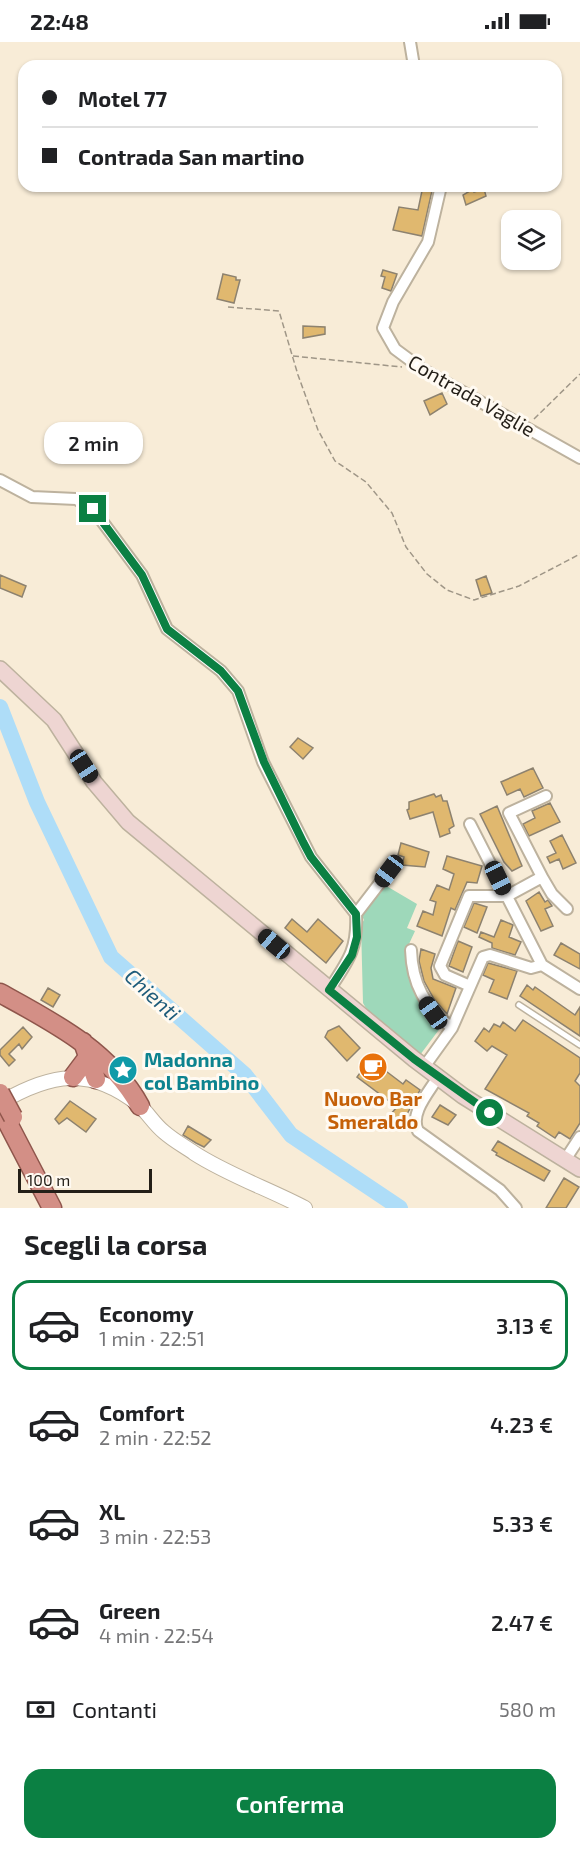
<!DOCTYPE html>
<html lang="it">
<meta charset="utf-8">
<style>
:root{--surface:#fff;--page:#f2f2f2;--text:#202124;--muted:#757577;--line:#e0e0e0;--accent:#0b8043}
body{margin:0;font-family:"Exo 2",sans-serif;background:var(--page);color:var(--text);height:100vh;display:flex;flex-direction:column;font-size:22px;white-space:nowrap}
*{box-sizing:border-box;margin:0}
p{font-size:20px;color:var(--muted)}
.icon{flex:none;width:33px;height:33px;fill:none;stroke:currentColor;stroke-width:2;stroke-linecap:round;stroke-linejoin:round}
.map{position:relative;height:1166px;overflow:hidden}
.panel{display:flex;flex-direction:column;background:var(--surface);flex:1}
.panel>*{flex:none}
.hud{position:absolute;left:18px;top:18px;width:544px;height:132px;border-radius:18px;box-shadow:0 2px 4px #0004;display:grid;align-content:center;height:132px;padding:0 24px;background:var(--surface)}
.controls{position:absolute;left:501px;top:168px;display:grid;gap:12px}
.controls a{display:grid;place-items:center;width:60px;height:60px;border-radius:12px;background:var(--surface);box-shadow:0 2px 4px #0004;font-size:30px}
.scale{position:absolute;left:18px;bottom:15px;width:134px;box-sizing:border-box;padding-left:6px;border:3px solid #241f18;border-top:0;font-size:16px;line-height:21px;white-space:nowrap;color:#241f18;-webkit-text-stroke:4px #fffaf2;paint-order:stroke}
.end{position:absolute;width:27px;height:27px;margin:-14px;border:8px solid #0b8043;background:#fff;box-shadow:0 0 0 3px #fff}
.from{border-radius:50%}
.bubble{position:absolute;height:42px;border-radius:18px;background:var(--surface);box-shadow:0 2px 4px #0004;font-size:20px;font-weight:600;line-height:42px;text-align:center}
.car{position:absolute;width:18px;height:36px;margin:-18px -9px;border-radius:8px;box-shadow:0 0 4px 2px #0007;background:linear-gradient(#222 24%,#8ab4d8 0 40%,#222 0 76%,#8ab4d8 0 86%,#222 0)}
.hud b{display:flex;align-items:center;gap:21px;height:57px;font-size:22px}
.hud b+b{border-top:2px solid var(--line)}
.hud i{width:15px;height:15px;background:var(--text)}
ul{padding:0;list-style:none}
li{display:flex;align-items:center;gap:18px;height:90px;margin:0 12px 9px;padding:0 12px;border:3px solid transparent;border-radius:18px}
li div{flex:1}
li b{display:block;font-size:22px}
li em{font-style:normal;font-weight:600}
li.on{border-color:var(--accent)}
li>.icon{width:54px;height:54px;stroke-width:1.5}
h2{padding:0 24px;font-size:27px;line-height:72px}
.pay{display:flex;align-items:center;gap:15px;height:66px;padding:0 24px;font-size:22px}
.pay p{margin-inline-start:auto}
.action{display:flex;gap:12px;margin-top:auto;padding:12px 24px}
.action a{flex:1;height:69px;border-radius:18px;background:var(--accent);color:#fff;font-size:24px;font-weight:600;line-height:69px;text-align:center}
.status{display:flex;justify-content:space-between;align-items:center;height:42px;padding:0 30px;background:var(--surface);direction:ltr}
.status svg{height:16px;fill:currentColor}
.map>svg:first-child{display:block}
.green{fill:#9ed8ba}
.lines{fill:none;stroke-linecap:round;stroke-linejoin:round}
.river{stroke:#aeddf8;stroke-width:16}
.building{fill:#e0b86f;stroke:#8d826f;stroke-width:1.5}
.service-casing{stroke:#bdb29e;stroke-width:8}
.minor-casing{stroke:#bdb29e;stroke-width:14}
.tertiary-casing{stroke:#bdb29e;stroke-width:16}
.secondary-casing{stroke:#bdb29e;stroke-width:18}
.trunk-casing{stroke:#8f564c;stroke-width:21}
.path{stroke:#9f9687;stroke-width:1.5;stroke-dasharray:6 3;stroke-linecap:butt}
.service{stroke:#fff;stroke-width:5}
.minor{stroke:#fff;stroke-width:10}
.tertiary{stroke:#fff;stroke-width:14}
.secondary{stroke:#eed5d2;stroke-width:15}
.trunk{stroke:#d38f86;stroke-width:18}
.trunk-bridge-casing{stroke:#8f564c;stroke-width:21;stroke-linecap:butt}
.trunk-bridge{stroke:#d38f86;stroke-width:18}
.route{stroke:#0b8043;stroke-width:8}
.labels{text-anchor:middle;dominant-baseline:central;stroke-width:6;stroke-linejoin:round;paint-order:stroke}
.street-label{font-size:20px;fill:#241f18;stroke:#fffaf2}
.culture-label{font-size:20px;font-weight:bold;fill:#0d838f;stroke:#fffaf2;text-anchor:start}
.food-label{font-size:20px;font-weight:bold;fill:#c56008;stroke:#fffaf2}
.water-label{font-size:21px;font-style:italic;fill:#1e5c7b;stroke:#fffaf2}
</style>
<div class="status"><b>22:48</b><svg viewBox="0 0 49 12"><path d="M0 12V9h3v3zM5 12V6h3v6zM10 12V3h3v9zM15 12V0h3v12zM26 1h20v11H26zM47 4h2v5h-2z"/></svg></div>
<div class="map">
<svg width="580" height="1166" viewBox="0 0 580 1166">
<rect width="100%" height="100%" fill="#f8ecd7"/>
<!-- green -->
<path class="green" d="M383,842L417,862L407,886L415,889C412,896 407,905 406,912C402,934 427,969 441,985L420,1013L370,973L363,961L361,883L364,878L360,869Z"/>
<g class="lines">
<!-- river -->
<path class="river" d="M0,665L37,760L111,915L245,1033L291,1093L400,1166"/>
</g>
<!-- building -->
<path class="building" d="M423,144H433L422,194L393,188L399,165L418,168Z
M473,147L474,150L484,147L486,154L466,163L463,153Z
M383,228L397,232L391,249L382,246L385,235L381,234Z
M223,232L236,235V238H240L234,261L217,257Z
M303,284L325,285V292L303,296Z
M442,351L447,362L430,373L424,359Z
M0,533L26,544L22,555L0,546Z
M486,534L492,551L481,554L476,538Z
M298,696L313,706L303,717L290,705Z
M533,726L543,746L524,755L520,747L507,753L501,740Z
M434,752L436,755L441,753L443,759H447L454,784L449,787L450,791L440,795L433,770L410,777L407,768L409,767V760Z
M550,761L560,780L529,794L523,782L535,776L532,769Z
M497,764L522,824L512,829L504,820L480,772Z
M562,793L576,821L563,827L559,817L550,821L547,815L556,811L550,799Z
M401,801L429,810L425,825L402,823L404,815L398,813Z
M447,814L482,824L477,841L467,840L455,868L451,866L442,894L417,884L423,869L433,873L436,860L430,858L437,843L449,848L454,832L443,827Z
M539,850L545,860L548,858L552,864L545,867L553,884L541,889L526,859Z
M474,861L487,865L477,891L464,885Z
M292,877L307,890L318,877L343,899L326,921L285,886Z
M501,878L513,883L509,895L521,900L515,913L492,906V901L479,895L481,890L494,895Z
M458,899L472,905L463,930L449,924Z
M561,901L580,912V927L554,913Z
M421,907L435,912L431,926L433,937L456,946L447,972L434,957L424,939L419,919Z
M488,921L517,929L507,957L489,950L494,938L483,933Z
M527,943L533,948L535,945L575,973L580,965V994L520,954Z
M48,946L60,953L53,965L41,958Z
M523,978L580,1016V1031L575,1039L580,1044V1081L570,1097L559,1090L555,1096L537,1084L539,1081L527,1074L529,1071L485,1047L507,1013L492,1004L487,1009L475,999L484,986L489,990L494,982L500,985L503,980L515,989Z
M339,984L360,1006L347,1019L325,995L328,989Z
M23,985L32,995L22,1007L19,1002L9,1012L15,1018L9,1024L0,1013V1008Z
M370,1017L403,1042L406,1038L420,1048L406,1074L408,1080L405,1085L390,1073L397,1065L357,1035Z
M70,1059L96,1077L86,1090L67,1076L59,1082L55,1077Z
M440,1063L456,1073L448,1083L432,1075Z
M188,1084L211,1098L204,1105L196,1101L183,1093Z
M498,1099L550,1129L544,1139L496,1113L497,1111L492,1108Z
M564,1136L579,1145L566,1166H546Z"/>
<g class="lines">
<!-- service casing -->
<g class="service-casing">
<path id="service" d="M519,963L580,1003"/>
</g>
<!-- minor casing -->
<g class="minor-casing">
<path id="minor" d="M410,0L414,24
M441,144L428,200L393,260L383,286L395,307L422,327L580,416
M0,438L32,455L76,457L93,467L142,533L167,587L221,629L238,649L263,720L311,815L356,872
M470,782L542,923L580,947
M542,835L552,852L567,867
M411,908C412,942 425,965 452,986
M470,944L445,933L440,924L469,854H507L542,835L509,771L546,754
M329,948C348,919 358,907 356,872L389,829
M424,1025L452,986L483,915L490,913L531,926L542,923
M438,1035C429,1050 409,1072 418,1089L500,1148L516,1166
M565,1118L580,1095"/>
</g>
<!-- tertiary casing -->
<g class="tertiary-casing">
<path id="tertiary" d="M0,1061C51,1031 90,1024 139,1063C148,1071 154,1082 164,1090C173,1098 184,1104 194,1111C228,1133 269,1147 305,1166"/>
</g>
<!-- secondary casing -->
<g class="secondary-casing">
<path id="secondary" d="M0,627L54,678L94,740L128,780L414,1017L463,1054L580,1127"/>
</g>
<!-- trunk casing -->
<g class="trunk-casing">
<path id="trunk" d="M0,951C53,980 110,1009 140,1064
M83,1000L96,1037
M73,1035L88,1015
M0,1066L52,1166"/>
</g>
<!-- path -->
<path class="path" d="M228,265L279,269L298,333L318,388L335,419L366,440L392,471L406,505L427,532L447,548L474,558L519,544L580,512
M293,314L402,325
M534,377L580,332"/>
<!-- service -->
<use href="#service" class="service"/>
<!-- minor -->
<use href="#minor" class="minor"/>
<!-- tertiary -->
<use href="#tertiary" class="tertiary"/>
<!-- secondary -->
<use href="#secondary" class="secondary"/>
<!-- trunk -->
<use href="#trunk" class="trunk"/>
<!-- trunk-bridge casing -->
<g class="trunk-bridge-casing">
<path id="trunk-bridge" d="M0,1051L13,1075"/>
</g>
<!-- trunk-bridge -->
<use href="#trunk-bridge" class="trunk-bridge"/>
</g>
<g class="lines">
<!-- route -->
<path class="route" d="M93,467L142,533L167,587L221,629L238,649L264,720L303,800L311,815L356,872L357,895L352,913L329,948L414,1017L490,1071"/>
</g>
<!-- icons -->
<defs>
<g id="cafe-disc" transform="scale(1.5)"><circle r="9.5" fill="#e8710a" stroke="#fffaf2"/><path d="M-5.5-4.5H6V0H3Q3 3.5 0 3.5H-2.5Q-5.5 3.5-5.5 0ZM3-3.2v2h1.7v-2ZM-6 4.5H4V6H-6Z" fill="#fff"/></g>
<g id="sight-disc" transform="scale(1.5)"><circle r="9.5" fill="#0f9aa8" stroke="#fffaf2"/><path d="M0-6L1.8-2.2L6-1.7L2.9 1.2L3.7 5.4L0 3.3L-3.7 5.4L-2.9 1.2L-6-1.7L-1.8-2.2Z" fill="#fff"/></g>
</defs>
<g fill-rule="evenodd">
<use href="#cafe-disc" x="373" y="1025"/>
<use href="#sight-disc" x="123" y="1028"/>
</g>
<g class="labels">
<!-- street labels -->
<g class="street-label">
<text transform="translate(472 353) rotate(30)">Contrada Vaglie</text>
</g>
<!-- culture labels -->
<g class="culture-label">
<text x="144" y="1017">Madonna<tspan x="144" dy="23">col Bambino</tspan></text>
</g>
<!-- food labels -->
<g class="food-label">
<text x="373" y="1056">Nuovo Bar<tspan x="373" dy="23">Smeraldo</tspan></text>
</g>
<!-- water labels -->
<g class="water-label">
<text transform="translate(153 952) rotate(42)">Chienti</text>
</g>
</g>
</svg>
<div class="controls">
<a><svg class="icon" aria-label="layers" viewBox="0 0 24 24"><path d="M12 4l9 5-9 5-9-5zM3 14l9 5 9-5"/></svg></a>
</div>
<div class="scale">100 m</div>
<i class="end from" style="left:490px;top:1071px"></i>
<i class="end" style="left:93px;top:467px"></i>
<div class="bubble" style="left:44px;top:380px;width:99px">2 min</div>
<i class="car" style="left:84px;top:724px;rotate:147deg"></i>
<i class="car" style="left:389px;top:829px;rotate:217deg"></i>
<i class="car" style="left:498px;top:836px;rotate:154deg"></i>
<i class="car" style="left:274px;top:902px;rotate:310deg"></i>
<i class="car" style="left:433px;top:971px;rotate:325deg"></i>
<div class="hud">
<b><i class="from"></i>Motel 77</b>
<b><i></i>Contrada San martino</b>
</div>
</div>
<section class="panel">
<h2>Scegli la corsa</h2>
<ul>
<li class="on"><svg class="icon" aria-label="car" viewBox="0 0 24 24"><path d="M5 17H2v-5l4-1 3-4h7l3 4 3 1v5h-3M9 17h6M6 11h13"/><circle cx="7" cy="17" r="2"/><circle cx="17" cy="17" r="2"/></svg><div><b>Economy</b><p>1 min · 22:51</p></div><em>3.13 €</em></li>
<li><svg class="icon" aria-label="car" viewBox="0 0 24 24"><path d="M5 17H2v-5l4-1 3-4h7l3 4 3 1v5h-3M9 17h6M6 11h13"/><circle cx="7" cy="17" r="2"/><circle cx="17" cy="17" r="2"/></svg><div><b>Comfort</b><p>2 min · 22:52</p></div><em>4.23 €</em></li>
<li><svg class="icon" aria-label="car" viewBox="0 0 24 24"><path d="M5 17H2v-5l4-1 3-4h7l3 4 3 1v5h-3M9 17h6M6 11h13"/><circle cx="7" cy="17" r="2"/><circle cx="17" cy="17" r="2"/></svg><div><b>XL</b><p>3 min · 22:53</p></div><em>5.33 €</em></li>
<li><svg class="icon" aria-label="car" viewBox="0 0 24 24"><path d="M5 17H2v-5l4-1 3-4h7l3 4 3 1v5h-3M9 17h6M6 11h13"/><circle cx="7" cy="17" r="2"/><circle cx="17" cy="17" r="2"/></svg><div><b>Green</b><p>4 min · 22:54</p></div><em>2.47 €</em></li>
</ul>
<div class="pay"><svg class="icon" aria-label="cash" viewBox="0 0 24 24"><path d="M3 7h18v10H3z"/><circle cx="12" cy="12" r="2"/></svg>Contanti<p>580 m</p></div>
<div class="action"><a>Conferma</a></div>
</section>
